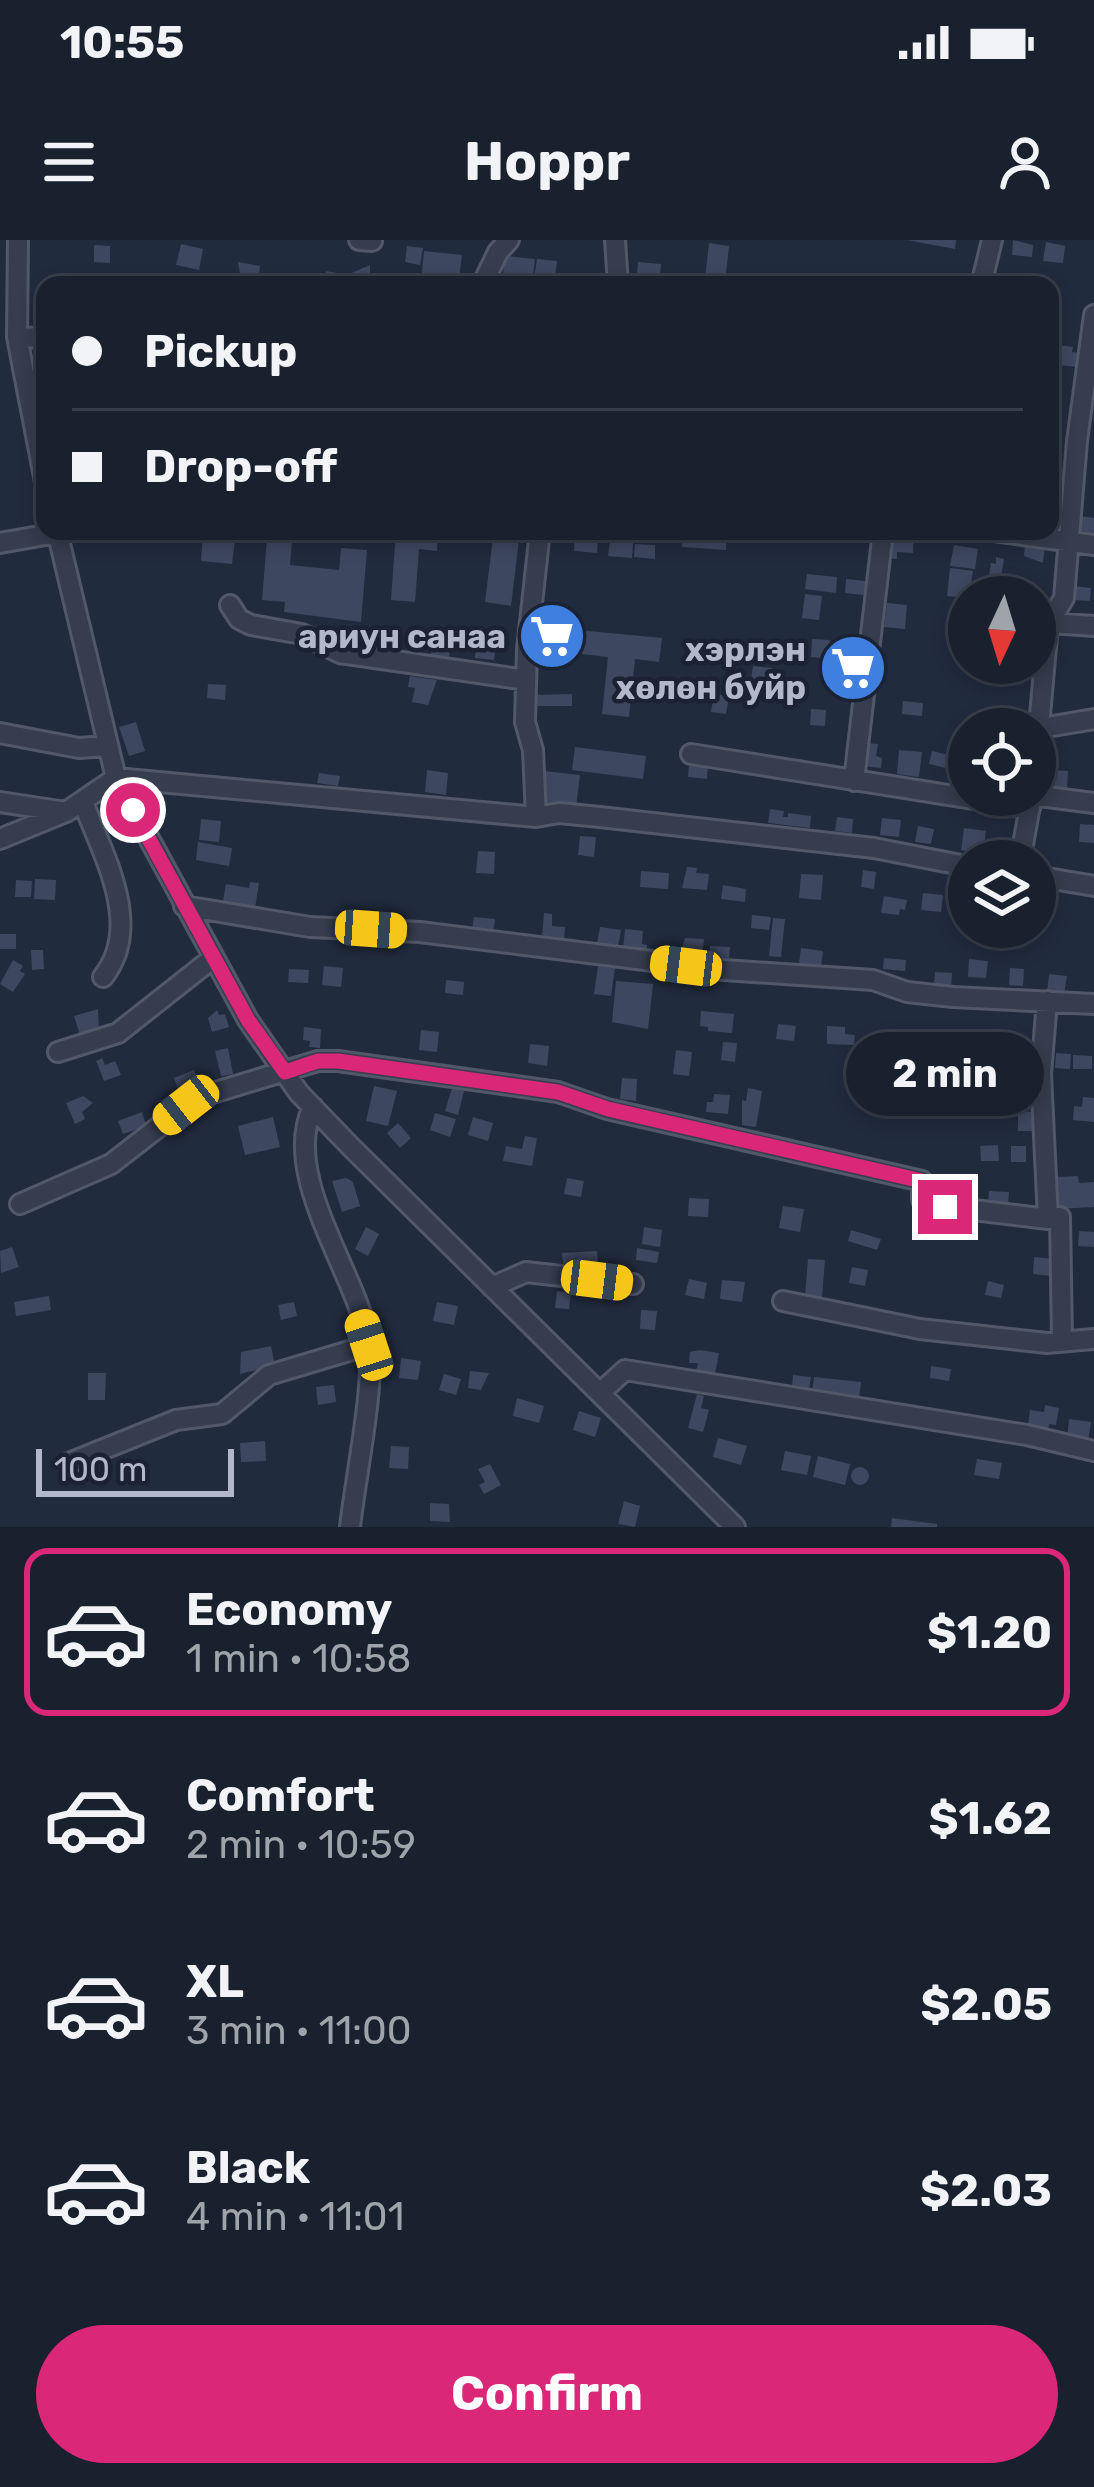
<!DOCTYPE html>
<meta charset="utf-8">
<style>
:root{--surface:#19202e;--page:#262d3a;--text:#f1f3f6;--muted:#9fa3aa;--line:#373e4a;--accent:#db2777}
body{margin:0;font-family:Rubik,sans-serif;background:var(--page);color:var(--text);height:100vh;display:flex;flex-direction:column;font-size:45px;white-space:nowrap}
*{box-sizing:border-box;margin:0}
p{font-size:39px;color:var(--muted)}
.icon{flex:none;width:66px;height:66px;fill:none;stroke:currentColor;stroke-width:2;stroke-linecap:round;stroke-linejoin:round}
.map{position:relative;height:1287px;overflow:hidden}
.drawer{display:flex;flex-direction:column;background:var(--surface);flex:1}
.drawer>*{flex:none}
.hud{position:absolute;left:36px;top:36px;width:1023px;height:264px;border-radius:24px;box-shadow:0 6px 18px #0003,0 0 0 3px var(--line);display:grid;align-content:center;height:264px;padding:0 36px;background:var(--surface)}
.needle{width:78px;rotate:184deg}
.buttons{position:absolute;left:948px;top:336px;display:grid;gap:24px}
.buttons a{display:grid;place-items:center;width:108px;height:108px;border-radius:50%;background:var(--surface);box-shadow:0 6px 18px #0003,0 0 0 3px var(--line);font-size:60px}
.scale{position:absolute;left:36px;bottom:30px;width:198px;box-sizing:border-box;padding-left:12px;border:6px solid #b1b8ca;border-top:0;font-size:33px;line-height:42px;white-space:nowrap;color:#b1b8ca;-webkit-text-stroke:9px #1a2233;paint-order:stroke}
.end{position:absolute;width:54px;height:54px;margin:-27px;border:15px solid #db2777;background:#fff;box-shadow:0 0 0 6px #fff}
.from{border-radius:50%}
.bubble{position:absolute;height:84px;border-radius:42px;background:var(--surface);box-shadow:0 6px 18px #0003,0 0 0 3px var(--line);font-size:39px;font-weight:700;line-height:84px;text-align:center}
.car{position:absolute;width:36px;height:72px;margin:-36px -18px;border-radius:15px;box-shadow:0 0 9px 3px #0007;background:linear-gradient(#f5c518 24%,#345 0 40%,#f5c518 0 76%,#345 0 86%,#f5c518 0)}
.hud b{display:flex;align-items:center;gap:42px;height:114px;font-size:45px}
.hud b+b{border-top:3px solid var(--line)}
.hud i{width:30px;height:30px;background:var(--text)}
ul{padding:21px 0 0;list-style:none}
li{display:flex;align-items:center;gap:36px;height:168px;margin:0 24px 18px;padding:0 12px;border:6px solid transparent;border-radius:24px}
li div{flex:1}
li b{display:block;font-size:45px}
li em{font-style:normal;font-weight:700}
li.current{border-color:var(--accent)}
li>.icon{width:108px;height:108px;stroke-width:1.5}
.primary-button{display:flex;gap:24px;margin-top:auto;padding:24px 36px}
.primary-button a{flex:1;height:138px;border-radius:72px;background:var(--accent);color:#fff;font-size:48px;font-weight:700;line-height:138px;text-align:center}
.status{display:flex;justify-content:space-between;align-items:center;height:84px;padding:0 60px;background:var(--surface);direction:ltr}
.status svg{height:33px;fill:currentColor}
header{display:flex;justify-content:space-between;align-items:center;height:156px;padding:0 36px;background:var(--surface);font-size:54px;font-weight:700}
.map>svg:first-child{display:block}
.building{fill:#3d475f}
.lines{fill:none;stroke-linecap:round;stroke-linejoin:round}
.minor-casing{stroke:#505869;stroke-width:24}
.minor{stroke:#353d4e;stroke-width:18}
.route{stroke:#db2777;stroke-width:15}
.labels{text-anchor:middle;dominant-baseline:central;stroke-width:9;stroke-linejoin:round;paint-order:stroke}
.poi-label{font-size:33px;font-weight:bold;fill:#b1b8ca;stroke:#1a2233;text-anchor:end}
</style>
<div class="status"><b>10:55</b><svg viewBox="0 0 49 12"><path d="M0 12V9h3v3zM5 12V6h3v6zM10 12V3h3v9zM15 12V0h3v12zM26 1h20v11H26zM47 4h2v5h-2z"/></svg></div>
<header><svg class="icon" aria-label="menu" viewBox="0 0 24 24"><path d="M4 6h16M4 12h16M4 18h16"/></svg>Hoppr<svg class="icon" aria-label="person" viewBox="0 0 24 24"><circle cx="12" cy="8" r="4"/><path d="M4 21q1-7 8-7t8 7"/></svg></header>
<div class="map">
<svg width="1094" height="1287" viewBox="0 0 1094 1287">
<rect width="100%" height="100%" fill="#212b3e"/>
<!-- building -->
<path class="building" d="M907,0H956L955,9Z
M1013,0L1033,5L1032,17L1012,15Z
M1046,2L1065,6L1063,23L1043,21Z
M709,3L729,6L725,42L705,39Z
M181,4L203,9L199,30L176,25Z
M94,5L110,6V23L94,22Z
M407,6L423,8L420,25L405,22Z
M424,11L462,15L459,40L452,39L451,45H427V34L422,33Z
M505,16L535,19L532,45H502Z
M537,19L557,21L554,45H533Z
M238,22L260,26L259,36L240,34Z
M638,22L661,24L659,45H636Z
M370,25V44H351L347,35L345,45L325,43L326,31L347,35Z
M1058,105L1073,107L1072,112L1079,113L1078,127L1056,125Z
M1080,276L1094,278V293L1078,292Z
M203,291H236L232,324L201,321Z
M396,291H438L437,311L419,309L415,362L391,360Z
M474,291H520L511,366L485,362L493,298L474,295Z
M575,291L593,292V297H598L597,313L574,311Z
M611,291H634L632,318L608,316Z
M683,291H727L726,310L682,307Z
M886,291H914L913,313L897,312V319L884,318Z
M267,299L292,301L290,325L339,330L341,308L367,310L361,382L284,372L285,362L262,360Z
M1025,303L1045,305L1043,323L1024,316Z
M635,304L655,305V319L634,317Z
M954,305L978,309L975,329L950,326Z
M996,317L1004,319L1000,344L988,342L991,323L996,324Z
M950,328L973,331L969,358L947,356Z
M807,334L837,337L836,353L805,349Z
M846,339L866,341L864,355L845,353Z
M1074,346L1091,348L1090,361L1072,360Z
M805,354L822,356L819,380L802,378Z
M887,363L907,365L905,389L884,387Z
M567,389L662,398L659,422L635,419L629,477L602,474L608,417L565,412Z
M812,399L830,400L828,419L811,417Z
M433,400L451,403L448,421L430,418Z
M476,403L496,406L494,420L475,418Z
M848,411H856L854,441L840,440Z
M753,426L772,428L769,455L749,453Z
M725,434L748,436L747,448L724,445Z
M410,436L437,440L428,465L412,462L415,448L408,447Z
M782,438L800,440L798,455L781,453Z
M208,444L226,445L225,460L207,458Z
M572,454V466H533V455Z
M714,454L729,456L726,474L711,472Z
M903,461L923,463L922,476L902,474Z
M811,469L826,470L825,486L810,485Z
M136,482L145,511L129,516L119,487Z
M866,503L878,504L876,516L882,518L881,528L863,526Z
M575,507L646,516L643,539L572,530Z
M899,510L922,512L919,537L897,534Z
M932,511L949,515L946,528L929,524Z
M689,522L708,523L707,539L688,537Z
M1040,529L1068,531L1067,550L1038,548Z
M427,530L448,533L446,555L425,552Z
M544,531L580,535L576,567L541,563Z
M319,533L340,536L338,546L317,543Z
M770,569L784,571L783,577H788V573L811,576L810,588L768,583Z
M837,577L853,579L852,593L835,591Z
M882,578L901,580L899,597L880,595Z
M201,579L221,581L219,602L199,600Z
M1080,584L1094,585V603L1079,602Z
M918,586L934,589L931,604L915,602Z
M964,588L986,591L983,613L961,610Z
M580,596L596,597L594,617L578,615Z
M198,602L232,608L229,626L196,620Z
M478,611L495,612L494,634L476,633Z
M687,627L697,628L696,633L709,634L707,650L682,648Z
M863,630L876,632L874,649L861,647Z
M641,631L669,633L668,649L640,647Z
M801,634L823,635L821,660L799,658Z
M35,639L56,640L55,660L34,659Z
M16,640L32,641L31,657H15Z
M250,642L259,643L255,668L223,661L226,644L249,648Z
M723,645L746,649L745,662L721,659Z
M923,653L943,655L941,672L921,670Z
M884,656L907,660L905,670L900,669L899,675L881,673Z
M544,673L552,674V686L565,687L564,700L542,698Z
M752,675L771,677L769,690L751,688Z
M474,677L495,679L493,693L472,691Z
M773,678L785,679L781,717L769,716Z
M600,687L621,690L618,706L597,703Z
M625,689L643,691L642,704L647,705V711L623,709Z
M0,694H16V709H0Z
M685,698L704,699L702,718L680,715Z
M710,706L730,707L729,718L709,717Z
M801,708L823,711L821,726L799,724Z
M31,710H43L44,729L32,730Z
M884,718L906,720L905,731L883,729Z
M969,719L988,721L986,738L968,737Z
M13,720L23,726L20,731L25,734L13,752L0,744Z
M324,726L343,728L341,747L322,745Z
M598,726L615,728L611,756L594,754Z
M1010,728L1024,729L1023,746L1009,745Z
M289,729L309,730L308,743L288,742Z
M935,732L952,733L951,748L934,746Z
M1049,734L1067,736L1064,755L1047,752Z
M446,740L464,742L463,755L445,753Z
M616,741L653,744L648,789L612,782Z
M98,769L99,793L81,798L74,776Z
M217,770L219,775L225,774L229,787L212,792L208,778Z
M701,771L734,774L732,793L708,791V787L700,786Z
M778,784L796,786L794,801L776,799Z
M827,786L845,787V794L855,795L854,805L827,804Z
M304,787L321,789L320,808L309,807L310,801L303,800Z
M421,790L439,792L437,812L419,810Z
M970,797L987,799L985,816L969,814Z
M723,802L737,803L735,822L721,820Z
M530,804L549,806L547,826L528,823Z
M228,808L233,834L221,836L215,811Z
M676,810L692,812L689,836L673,834Z
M1056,813L1071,814L1070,829L1055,828Z
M1073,815L1092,816V829H1073Z
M102,818L105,825L115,821L121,835L104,841L96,821Z
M194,830L200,844L179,852L174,838Z
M622,838L637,839L636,861L620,859Z
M1013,845L1030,847L1027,867L1011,865Z
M374,846L397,851L388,886L366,881Z
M452,848L464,851L458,875L445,871Z
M748,848L762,851L756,887L742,885V860L746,861Z
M714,854L730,855L728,874L706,872L707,862H713Z
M83,856L93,863L82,872L85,879L75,884L66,863Z
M932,856L958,859L956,870L930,866Z
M1083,857L1094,858V882L1073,880L1074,866L1082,867Z
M1018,871L1034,872L1033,891H1018Z
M142,872L146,886L123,894L118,881Z
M435,873L456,879L450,897L430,890Z
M273,877L280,907L245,915L238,886Z
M473,877L493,883L488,901L468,895Z
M398,883L411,898L400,908L387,893Z
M525,896L537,898L532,926L503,921L506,906L522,909Z
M998,905L999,921H981L980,906Z
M1011,906H1026V922H1011Z
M1078,936L1079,943L1094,942V967L1058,969L1056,937Z
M346,938L353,942L360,966L342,972L332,941Z
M567,938L584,941L581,957L564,954Z
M958,944L976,946L974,963L957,961Z
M989,951L1009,952L1008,965L988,963Z
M689,958L709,959L708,977L688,976Z
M783,966L804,969L800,992L779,988Z
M366,987L379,994L368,1016L355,1009Z
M644,987L662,990L660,1007L642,1004Z
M851,990L881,999L877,1010L848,1001Z
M1079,991L1094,992V1007L1078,1006Z
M12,1007L19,1027L1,1033L0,1011Z
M637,1008L659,1012L657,1023L636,1020Z
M597,1011L598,1023L563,1025L562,1013Z
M1034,1017L1053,1019L1052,1036L1033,1034Z
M808,1019L825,1020L822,1057L805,1056Z
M852,1027L868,1030L865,1046L849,1043Z
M689,1039L707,1043L704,1059L685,1055Z
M722,1040L745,1042L742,1062L720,1059Z
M988,1041L1004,1045L1001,1058L985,1055Z
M557,1051L571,1053L569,1069L555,1068Z
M49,1056L51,1070L16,1076L14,1062Z
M294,1062L297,1076L281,1080L278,1065Z
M437,1062L458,1066L454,1085L433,1081Z
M641,1070L657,1071L655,1090L640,1089Z
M271,1106L275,1125L240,1134L241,1112Z
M700,1110L719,1113L715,1134L696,1131L698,1123H689L690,1112Z
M401,1118L421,1121L418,1140L399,1138Z
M931,1126L951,1129L949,1141L930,1138Z
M470,1131L489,1133L481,1150L468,1148Z
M88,1133H106L105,1160H88Z
M444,1134L461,1139L456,1155L439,1150Z
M793,1135L811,1137L809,1150L792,1148Z
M814,1137L861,1142L859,1159L812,1153Z
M334,1145L336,1162L318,1165L316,1147Z
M697,1154L704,1156L701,1168L709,1170L703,1192L688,1188Z
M517,1158L544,1166L539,1183L513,1176Z
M1045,1165L1059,1168L1056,1185L1049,1184L1048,1189L1028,1186L1030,1170L1044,1172Z
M579,1171L601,1178L595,1197L573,1190Z
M1069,1179L1091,1182L1088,1202L1067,1199Z
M718,1198L747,1206L741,1225L713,1217Z
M265,1201L266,1221L241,1222L240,1203Z
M391,1206L409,1207L408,1229L389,1228Z
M785,1211L811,1216L807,1235L781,1230Z
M818,1216L850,1224L845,1245L813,1237Z
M977,1219L1002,1223L999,1239L974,1235Z
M490,1224L501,1245L484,1254L479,1245L485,1242L478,1229Z
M851 1236a9 9 0 1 1 18 0a9 9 0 1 1-18 0Z
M624,1261L640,1266L635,1287L618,1284Z
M430,1263L449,1264L450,1282L430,1281Z
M892,1278L937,1284V1287H891Z"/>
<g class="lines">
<!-- minor casing -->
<g class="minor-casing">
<path id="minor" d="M18,0L17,97L45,242
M359,0L372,1
M615,0L618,45
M482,45L498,12L509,0
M981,45L992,0
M17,97L45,98
M57,291L116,538L248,780L299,853L350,906L735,1287
M994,291L1094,305
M0,303L57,293
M230,365L239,379L251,385L302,394L340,413L526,440
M1051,383L1094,386
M1041,488L1094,479
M0,493L79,508L106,506
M691,514L1030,568
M1035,532L1048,385L1064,358L1077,201L1094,75
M854,541L883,291
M0,562L66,572
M83,562C103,615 144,686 103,737
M536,577L533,510L525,482L527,409L540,291
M0,599L66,572L116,538L536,577L559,573L600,577L874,608L966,626
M1020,621L1032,555L1094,563
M1035,636L1094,646
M184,666L310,687L420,692L724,730L873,740L907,752L953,757L1094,764
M58,812L118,793L213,718
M313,867C280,936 357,1033 369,1103C375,1146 355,1240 350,1287
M20,964L111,924L196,858L318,821H338L558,852L607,869L922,941V960L932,965L1048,979L1041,834L1047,761
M1048,979L1060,977L1062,1100
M492,1047L526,1032L633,1044
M783,1061L920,1089L1047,1103L1094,1099
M600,1153L625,1130L1027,1195L1094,1211
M69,1223L176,1180L222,1174L269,1135L369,1105"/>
</g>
<!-- minor -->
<use href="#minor" class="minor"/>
</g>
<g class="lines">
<!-- route -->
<path class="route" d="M133,570L248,780L285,832L318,821H338L558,852L608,869L922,941V960L945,967"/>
</g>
<!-- icons -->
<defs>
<g id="supermarket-disc" transform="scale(3.45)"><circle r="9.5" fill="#3f7fe0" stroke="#1a2233"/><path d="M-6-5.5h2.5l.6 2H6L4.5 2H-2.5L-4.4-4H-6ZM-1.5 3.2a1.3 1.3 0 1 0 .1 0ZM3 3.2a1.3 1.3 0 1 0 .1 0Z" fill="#fff"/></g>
</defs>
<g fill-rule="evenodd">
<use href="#supermarket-disc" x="552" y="396"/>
<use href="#supermarket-disc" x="853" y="428"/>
</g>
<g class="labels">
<!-- poi labels -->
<g class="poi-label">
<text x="506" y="396">ариун санаа</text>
<text x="806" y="409">хэрлэн<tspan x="806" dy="38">хөлөн буйр</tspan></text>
</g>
</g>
</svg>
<div class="buttons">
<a><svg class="needle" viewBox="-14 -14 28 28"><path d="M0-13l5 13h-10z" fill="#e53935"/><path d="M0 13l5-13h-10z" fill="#9fa3aa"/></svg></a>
<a><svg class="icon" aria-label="locate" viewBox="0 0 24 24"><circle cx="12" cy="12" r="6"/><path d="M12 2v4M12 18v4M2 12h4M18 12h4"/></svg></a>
<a><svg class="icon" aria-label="layers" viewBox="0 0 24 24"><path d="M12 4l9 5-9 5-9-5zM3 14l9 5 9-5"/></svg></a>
</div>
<div class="scale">100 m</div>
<i class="end from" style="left:133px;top:570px"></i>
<i class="end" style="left:945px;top:967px"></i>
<div class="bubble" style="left:846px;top:792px;width:198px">2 min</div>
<i class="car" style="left:371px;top:689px;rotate:94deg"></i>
<i class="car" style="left:686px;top:726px;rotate:277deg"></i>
<i class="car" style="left:186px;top:865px;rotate:232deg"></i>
<i class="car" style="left:597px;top:1040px;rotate:97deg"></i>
<i class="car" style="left:369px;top:1105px;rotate:342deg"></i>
<div class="hud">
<b><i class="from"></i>Pickup</b>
<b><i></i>Drop-off</b>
</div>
</div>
<section class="drawer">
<ul>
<li class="current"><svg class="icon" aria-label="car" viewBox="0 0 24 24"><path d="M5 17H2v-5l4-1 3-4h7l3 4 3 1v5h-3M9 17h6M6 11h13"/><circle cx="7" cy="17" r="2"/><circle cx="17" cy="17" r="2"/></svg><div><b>Economy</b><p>1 min · 10:58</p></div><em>$1.20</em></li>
<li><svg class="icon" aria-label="car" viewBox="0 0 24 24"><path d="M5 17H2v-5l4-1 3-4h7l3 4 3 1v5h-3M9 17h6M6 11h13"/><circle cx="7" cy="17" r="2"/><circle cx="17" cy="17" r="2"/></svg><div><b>Comfort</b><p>2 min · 10:59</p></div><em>$1.62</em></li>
<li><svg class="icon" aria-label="car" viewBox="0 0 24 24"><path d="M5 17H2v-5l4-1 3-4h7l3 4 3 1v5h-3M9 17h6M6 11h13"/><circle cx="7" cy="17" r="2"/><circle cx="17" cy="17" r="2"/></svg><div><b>XL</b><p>3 min · 11:00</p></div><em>$2.05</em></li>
<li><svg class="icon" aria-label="car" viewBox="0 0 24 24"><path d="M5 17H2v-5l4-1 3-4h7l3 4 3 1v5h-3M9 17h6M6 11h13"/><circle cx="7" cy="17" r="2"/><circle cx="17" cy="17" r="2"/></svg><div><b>Black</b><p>4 min · 11:01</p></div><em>$2.03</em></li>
</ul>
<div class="primary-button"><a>Confirm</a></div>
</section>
